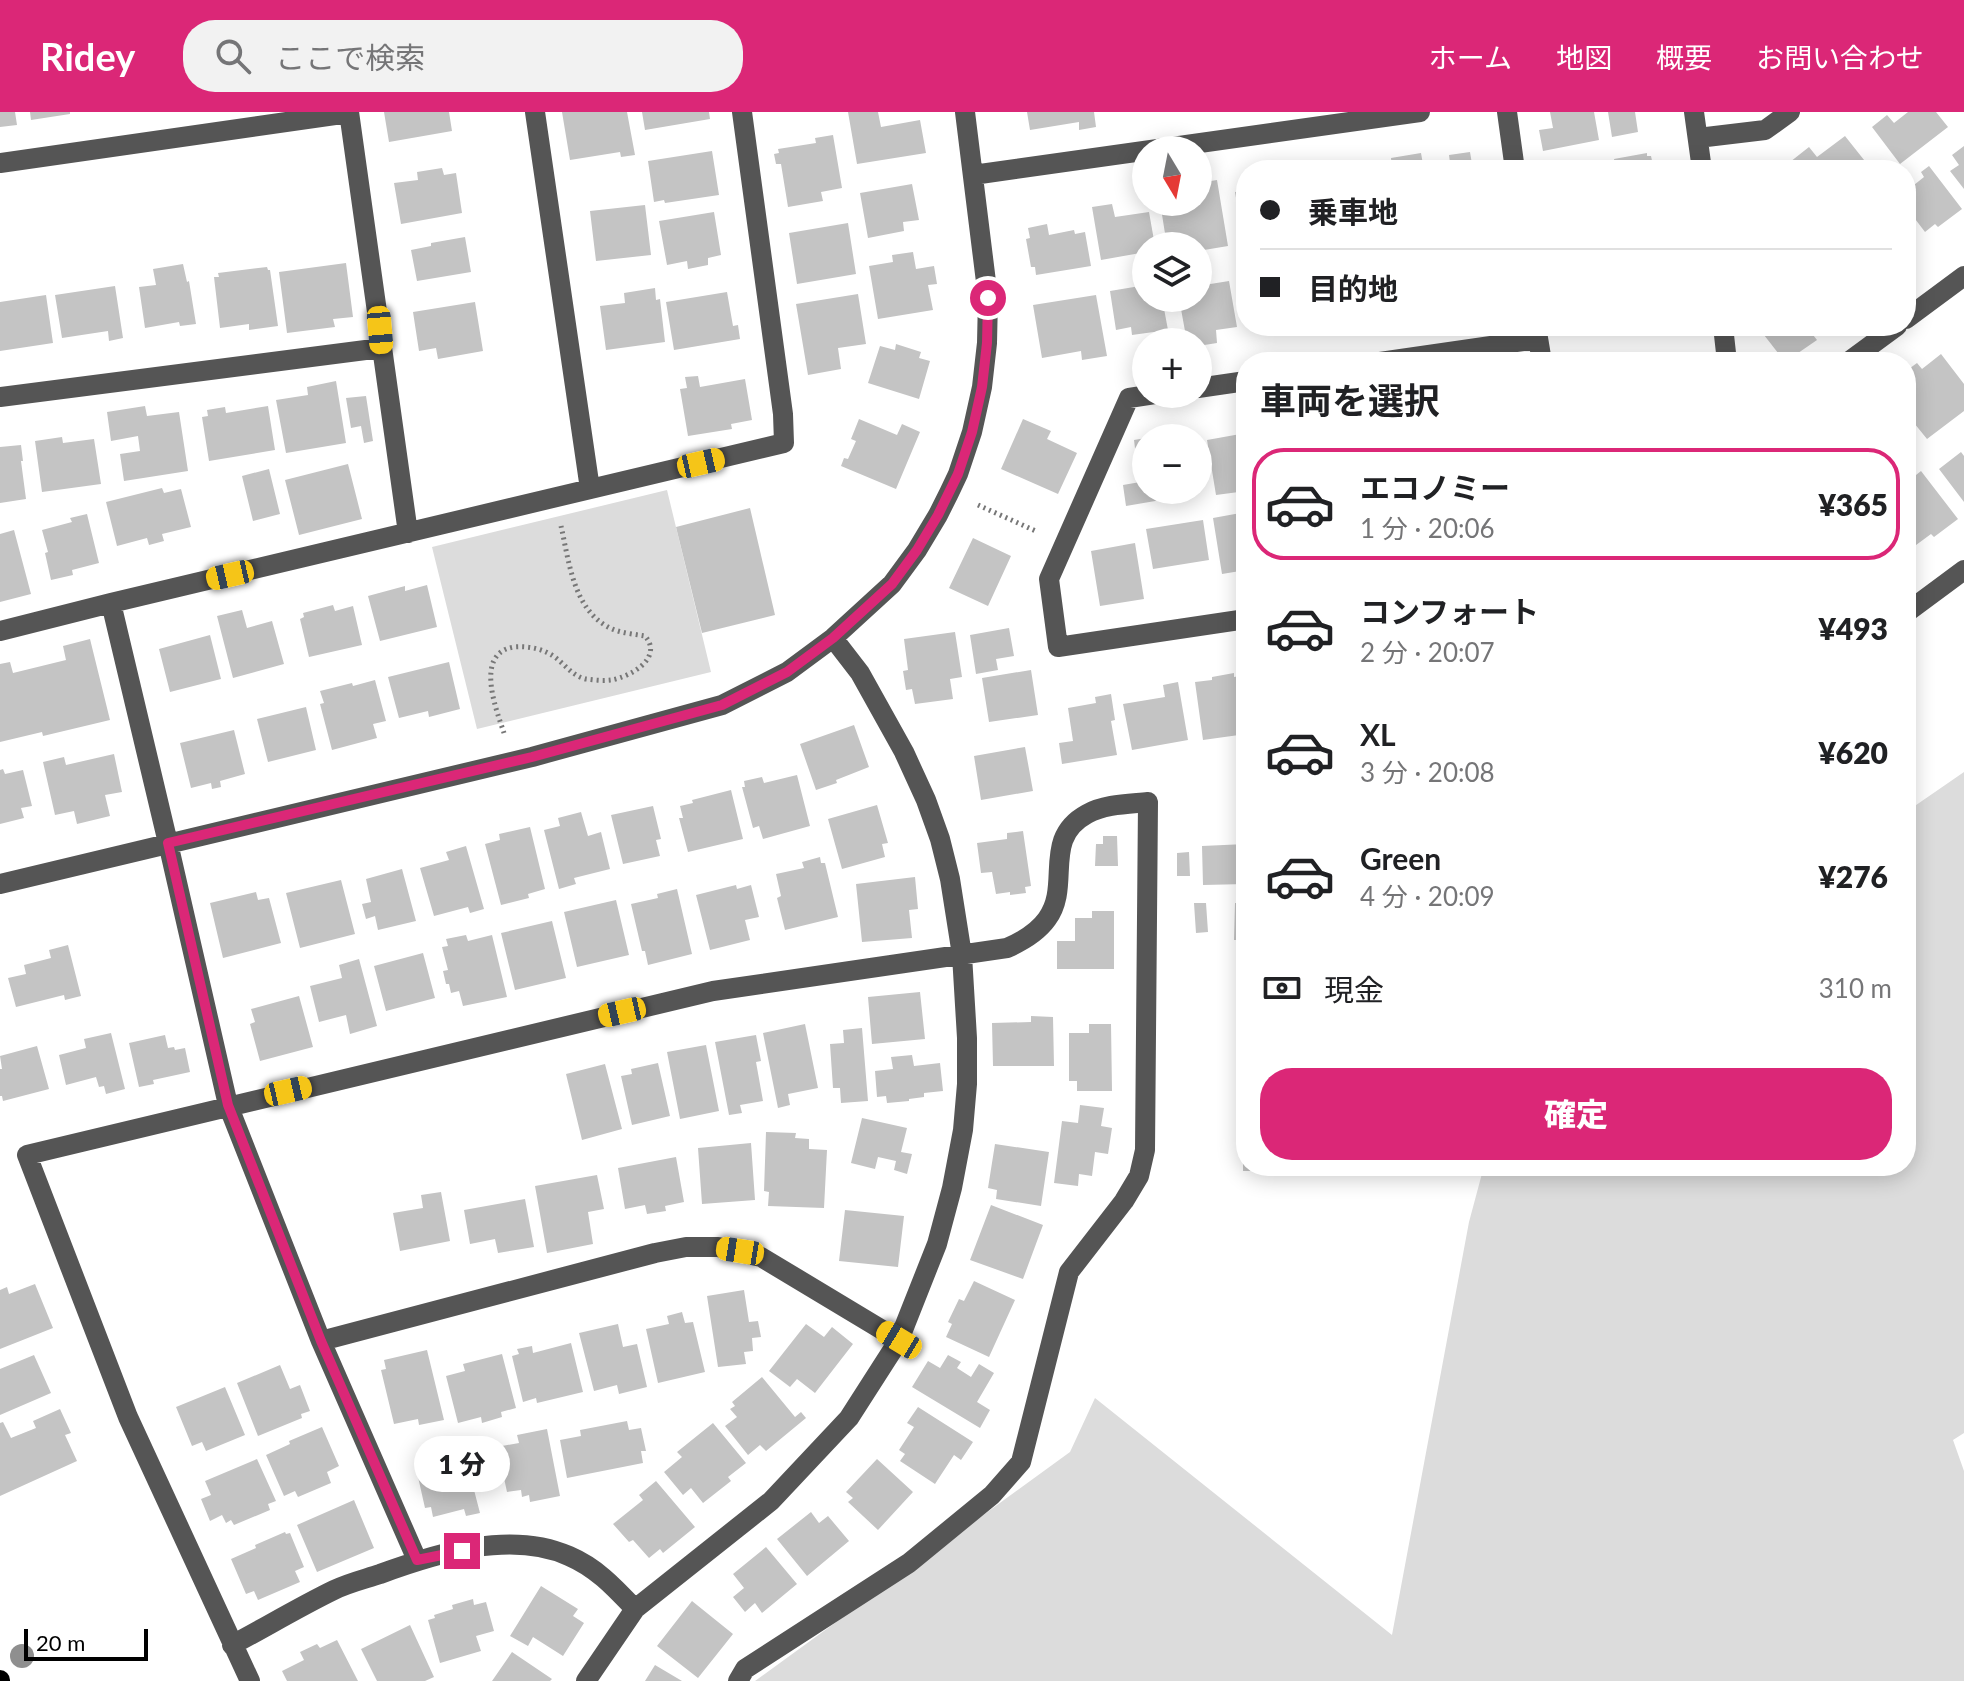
<!DOCTYPE html>
<html lang="ja">
<meta charset="utf-8">
<style>
:root{--surface:#fff;--page:#f2f2f2;--text:#202124;--muted:#757577;--line:#e0e0e0;--accent:#db2777}
body{margin:0;font-family:Lato,"Noto Sans JP",sans-serif;background:var(--page);color:var(--text);height:100vh;display:flex;flex-direction:column;font-size:30px;white-space:nowrap}
*{box-sizing:border-box;margin:0}
p{font-size:26px;color:var(--muted)}
.icon{flex:none;width:44px;height:44px;fill:none;stroke:currentColor;stroke-width:2;stroke-linecap:round;stroke-linejoin:round}
.map{position:relative;flex:1;overflow:hidden}
.panel{position:absolute;left:1236px;top:240px;width:680px;height:824px;display:flex;flex-direction:column;background:var(--surface);border-radius:32px;box-shadow:0 4px 20px #0003}
.panel>*{flex:none}
.hud{position:absolute;left:1236px;top:48px;width:680px;height:176px;border-radius:32px;box-shadow:0 4px 20px #0003;display:grid;align-content:center;height:176px;padding:0 24px;background:var(--surface)}
.needle{width:52px;rotate:170deg}
.fabs{position:absolute;left:1132px;top:24px;display:grid;gap:16px}
.fabs a{display:grid;place-items:center;width:80px;height:80px;border-radius:50%;background:var(--surface);box-shadow:0 4px 20px #0003;font-size:40px}
.scale{position:absolute;left:24px;bottom:20px;width:124px;box-sizing:border-box;padding-left:8px;border:4px solid #000;border-top:0;font-size:22px;line-height:28px;white-space:nowrap;color:#000;-webkit-text-stroke:6px #fff;paint-order:stroke}
.end{position:absolute;width:36px;height:36px;margin:-18px;border:10px solid #db2777;background:#fff;box-shadow:0 0 0 4px #fff}
.from{border-radius:50%}
.bubble{position:absolute;height:56px;border-radius:28px;background:var(--surface);box-shadow:0 4px 20px #0003;font-size:26px;font-weight:800;line-height:56px;text-align:center}
.car{position:absolute;width:24px;height:48px;margin:-24px -12px;border-radius:10px;box-shadow:0 0 6px 2px #0007;background:linear-gradient(#f5c518 24%,#345 0 40%,#f5c518 0 76%,#345 0 86%,#f5c518 0)}
.hud b{display:flex;align-items:center;gap:28px;height:76px;font-size:30px}
.hud b+b{border-top:2px solid var(--line)}
.hud i{width:20px;height:20px;background:var(--text)}
ul{padding:0;list-style:none}
li{display:flex;align-items:center;gap:24px;height:112px;margin:0 16px 12px;padding:0 8px;border:4px solid transparent;border-radius:32px}
li div{flex:1}
li b{display:block;font-size:30px}
li em{font-style:normal;font-weight:800}
li.current{border-color:var(--accent)}
li>.icon{width:72px;height:72px;stroke-width:1.5}
h2{padding:0 24px;font-size:36px;line-height:96px}
.pay{display:flex;align-items:center;gap:20px;height:88px;padding:0 24px;font-size:30px}
.pay p{margin-inline-start:auto}
.button{display:flex;gap:16px;margin-top:auto;padding:16px 24px}
.button a{flex:1;height:92px;border-radius:32px;background:var(--accent);color:#fff;font-size:32px;font-weight:800;line-height:92px;text-align:center}
header{display:flex;align-items:center;gap:48px;box-sizing:border-box;height:112px;padding:0 40px;background:var(--accent);color:#fff}
header strong{font-size:38px}
nav{display:flex;gap:44px;margin-inline-start:auto;font-size:28px}
.search{width:560px;height:72px;background:var(--page);display:flex;align-items:center;gap:20px;box-sizing:border-box;padding:0 28px;border-radius:32px;color:var(--muted);font-size:30px}
.map>svg:first-child{display:block}
.green{fill:#dcdcdc}
.building{fill:#c4c4c4}
.lines{fill:none;stroke-linecap:round;stroke-linejoin:round}
.path{stroke:#777;stroke-width:5;stroke-dasharray:2 4;stroke-linecap:butt}
.minor{stroke:#555;stroke-width:20}
.major{stroke:#000;stroke-width:20}
.tree{fill:#8f8f8f}
.route{stroke:#db2777;stroke-width:10}
</style>
<header>
<strong>Ridey</strong>
<div class="search"><svg class="icon" aria-label="search" viewBox="0 0 24 24"><circle cx="10" cy="10" r="6"/><path d="M15 15l6 6"/></svg>ここで検索</div>
<nav><a>ホーム</a><a>地図</a><a>概要</a><a>お問い合わせ</a></nav>
</header>
<div class="map">
<svg width="1964" height="1569" viewBox="0 0 1964 1569">
<rect width="100%" height="100%" fill="#fff"/>
<!-- green -->
<path class="green" d="M667,378L711,560L477,617L432,435Z
M1964,660V1321L1953,1328L1964,1359V1569H755L1070,1340L1095,1286L1392,1523L1469,1110L1484,1054H1906V700Z"/>
<!-- building -->
<path class="building" d="M0,0H15L17,13L0,15Z
M30,0H70V2L31,8Z
M384,0H449L452,19L389,30Z
M562,0H627L635,43L621,45L620,40L570,48Z
M642,0H709L710,7L645,18Z
M848,0H878L881,15L920,8L926,41L857,52Z
M1027,0H1094L1096,15L1079,18V10L1030,18Z
M1550,0H1594L1599,28L1543,39L1539,18L1553,16Z
M1608,0H1635L1638,20L1612,25Z
M1908,0H1936L1948,15L1900,52L1872,15L1887,3L1894,11Z
M833,23L842,76L821,80L823,89L788,95L781,52H776L774,42L779,41L778,37L816,31L815,26Z
M1845,24L1872,58H1796L1790,50L1809,35L1817,45Z
M1964,34V77L1950,59L1959,53L1952,43Z
M712,39L719,83L665,91L664,88L654,90L648,49Z
M1470,40L1472,52L1481,50L1485,58H1451L1449,43Z
M1421,41L1424,58H1392L1391,46Z
M1647,41V44H1651L1654,58H1616L1614,47Z
M1929,54L1962,97L1938,115L1935,112L1925,120L1906,95V86L1916,78L1914,73L1924,65L1921,60Z
M442,56L444,63L456,61L462,101L401,112L394,71L418,68L417,60Z
M1217,68L1228,134L1198,139V134H1167L1160,90H1198L1199,82L1198,71Z
M912,72L919,108L903,110L904,119L868,126L860,81Z
M1246,78V132H1244L1235,80Z
M1112,92L1115,105L1149,100L1155,134H1146V140L1101,148L1092,95Z
M645,93L651,143L596,149L590,99Z
M714,100L721,143L708,146V153L688,157L687,149L667,153L659,109Z
M848,111L856,162L797,172L789,121Z
M1047,112L1049,123L1074,118L1075,122L1085,120L1091,154L1036,163L1035,155H1031L1026,127L1030,126L1028,116Z
M465,125L471,160L417,169L411,138L431,134V131Z
M913,140L916,157L934,154L937,172L928,173L933,198L878,207L869,154L893,150L892,143Z
M346,151L353,205L333,207L335,215L287,221L279,160Z
M183,152L187,170L189,169L196,212L180,214L179,210L145,216L139,175L156,173L153,157Z
M267,155L268,158H270L278,214L249,218V212L220,216L214,165H219L218,161Z
M1229,169L1237,215L1216,218L1217,231L1198,234V230H1187L1179,186H1198V174Z
M1146,173V186H1162L1168,218L1132,223L1131,215L1116,218L1110,179Z
M115,174L123,226L109,229L108,219L62,226L55,183Z
M655,176L656,188L660,187L665,230L606,238L600,194L625,191L624,181Z
M727,180L733,214L738,213L740,227L674,238L666,190Z
M858,182L866,232L838,236L841,257L808,263L796,192Z
M46,183L53,231L0,239V190Z
M1096,183L1107,244L1082,248L1081,239L1042,246L1033,193Z
M475,190L483,239L438,247L436,236L419,239L413,200Z
M1757,214H1806L1817,228L1785,250Z
M896,232L921,240L919,246L930,249L919,287L868,271L880,234L895,238Z
M1941,242L1964,272V299L1927,327L1906,301V259L1917,251L1922,257Z
M698,264L700,275L745,267L752,308L731,312L732,317L688,324L680,277L687,276L685,265Z
M336,269L346,331L286,341L276,288L308,283L307,275Z
M366,284L373,329L364,331L361,314L351,316L346,286Z
M145,294L147,304L179,300L188,359L124,369L120,342L140,339L138,324L111,329L107,300Z
M268,294L275,338L209,349L202,305L208,304L207,298L225,295L226,301Z
M859,307L897,323L902,312L920,320L896,377L841,354L844,346L848,347L856,329L851,327Z
M1023,307L1051,319L1047,327L1077,341L1058,382L1001,357Z
M1246,321V379L1216,383L1207,328Z
M62,325L63,331L94,327L101,372L42,380L35,329Z
M1146,326V351L1137,353L1134,328Z
M21,333L23,349H21L26,387L0,391V335Z
M1961,340L1964,344V390L1939,357Z
M348,352L362,407L299,423L285,368Z
M269,357L280,402L253,409L242,364Z
M1921,359L1958,407L1934,425L1931,422L1912,436L1906,429V371Z
M1146,369V378H1196V382L1126,394L1123,373Z
M162,376L164,381L181,377L191,415L162,422L164,429L149,433L147,426L117,434L106,390Z
M750,396L775,503L702,521L676,415Z
M1246,400V458L1222,462L1213,406Z
M87,402L99,451L72,458L73,463L51,468L45,441L48,440L42,418L72,410L70,406Z
M1203,408L1209,448L1153,457L1146,417Z
M14,418L31,482L0,490V422Z
M973,426L1011,444L988,494L949,476Z
M1135,431L1144,487L1100,494L1091,439Z
M427,473L437,515L380,529L368,484L405,474V479Z
M333,493L335,499L353,494L362,533L309,545L300,507L304,505L303,501Z
M242,498L247,516L272,509L284,552L233,566L217,504Z
M1009,516L1014,544L996,547L998,558L976,562L970,523Z
M955,520L962,565L950,567L953,587L915,592L912,577L906,578L903,559L908,558L904,527Z
M210,523L221,567L170,580L159,537Z
M90,527L110,608L43,624L42,620L0,630V552L10,550L13,561L66,548L63,534Z
M449,550L460,597L429,605L428,599L399,606L388,565Z
M1031,558L1038,603L989,610L982,566Z
M1234,561V565L1246,563V622L1203,628L1195,570L1212,568V565Z
M375,568L386,609L373,612L377,626L332,638L320,592L324,591L320,579L352,571L353,574Z
M1178,570L1188,628L1132,638L1123,592L1165,585L1163,573Z
M1111,582L1115,608L1111,609L1117,643L1062,652L1059,631L1073,629L1068,596L1096,591L1095,585Z
M306,595L316,638L268,650L257,607Z
M854,613L869,655L836,668L837,671L816,678L800,632Z
M234,618L245,662L220,669L221,675L212,677L211,671L191,676L180,631Z
M1025,635L1033,679L981,688L974,644Z
M114,642L122,680L105,683L110,704L77,712L74,699L55,703L43,650L64,645L66,653Z
M3,657L5,662L23,658L32,694L21,696L24,706L0,712V658Z
M797,663L810,714L763,727L759,714L753,716L742,675H745L744,669L762,665L764,671Z
M731,678L743,727L688,740L679,706H683L680,694L693,691L692,688Z
M877,693L888,731L882,732L885,745L842,757L828,707Z
M653,694L661,727L656,728L660,744L623,752L611,703Z
M581,700L588,724L601,720L610,757L574,766L576,772L559,777L544,718L560,714L558,706Z
M530,715L545,777L528,782L529,786L501,793L485,732L500,728L499,722Z
M1023,719L1031,774L1025,775L1026,781L1010,783V780L996,782L992,760L981,761L977,731L1007,727V721Z
M1103,724H1117L1118,754H1095L1096,732H1103Z
M1246,732V772L1203,773L1202,734Z
M466,734L484,797L470,801L468,795L434,804L420,756L449,748L446,740Z
M1189,740L1190,764H1177V741Z
M820,745L821,751H825L838,805L785,818L777,786L781,784L776,762L804,756L802,750Z
M402,757L416,809L378,818L375,804L366,807L362,792L371,790L366,767Z
M915,765L918,797L909,798L912,826L862,830L856,772Z
M341,768L355,822L300,836L286,781Z
M736,773L737,777L751,773L759,805L745,808L750,828L710,838L696,783Z
M677,777L692,842L648,853L645,839H642L631,792L658,786L657,782Z
M256,780L258,788L269,786L281,831L223,846L210,791Z
M616,788L629,843L577,855L564,800Z
M1194,791H1206L1208,820L1196,821Z
M1235,791H1246V828H1234Z
M1092,799H1114V857H1057V829H1075V806H1092Z
M552,809L566,866L515,878L501,821Z
M466,823L468,829L492,823L507,885L463,894L459,879L451,881L449,872H446L443,859L448,858L442,835L448,834L446,827Z
M68,833L81,884L65,888L64,883L16,895L8,866L26,862L24,853L51,846L49,838Z
M423,841L435,886L386,899L374,854Z
M359,847L377,914L350,922L346,903L319,910L310,874L342,866L339,853Z
M920,880L925,927L872,932L868,885Z
M299,884L313,935L260,949L250,912L255,910L251,897Z
M1031,904L1053,905L1054,954H993L992,911L1031,910Z
M805,912L818,976L788,982L790,993L778,996L763,921Z
M1089,912H1111L1112,979H1077V969H1069V921H1089Z
M862,916L868,989L841,991L840,976H833L830,932L844,931L843,918Z
M111,921L125,977L106,982L104,974L99,975L96,965L66,973L59,943L86,936L84,927Z
M165,923L168,936L174,935L175,938L185,936L190,960L153,968L154,972L139,975L129,931Z
M756,923L761,949L756,950L763,989L740,993L742,1001L729,1003L715,930Z
M706,933L719,999L680,1007L667,940Z
M37,934L49,977L3,989L2,984H0V957H2L0,944Z
M912,943L914,954L940,951L943,979L924,981V985L909,987V989L887,991L886,984L877,985L875,959L893,957L891,945Z
M658,951L670,1004L632,1013L621,964L632,962L631,957Z
M605,952L622,1017L582,1028L566,962Z
M1080,993L1104,996L1101,1014L1112,1016L1108,1042L1095,1040L1092,1064L1079,1062L1078,1074L1054,1071L1062,1009L1078,1011Z
M862,1006L907,1016L901,1040L912,1042L907,1062L894,1058L896,1049L878,1045L875,1057L851,1051Z
M766,1020L796,1021L795,1026L809,1027V1037L827,1038L824,1096L768,1094L769,1080L764,1079Z
M751,1031L755,1088L702,1092L698,1036Z
M995,1032L1049,1040L1041,1094L996,1087L997,1078L988,1076Z
M1243,1042H1246V1054H1272V1059H1243Z
M676,1045L684,1090L665,1094L666,1099L647,1102L645,1093L625,1097L618,1056Z
M597,1063L604,1097L588,1100L593,1132L547,1141L535,1074Z
M441,1080L450,1129L400,1139L393,1101L423,1096L421,1083Z
M525,1087L534,1135L498,1141L495,1127L470,1132L464,1098Z
M991,1093L1043,1113L1023,1167L970,1148Z
M845,1098L904,1104L898,1155L839,1149Z
M974,1169L1015,1188L989,1245L946,1225L952,1212L948,1210L959,1187L964,1189Z
M35,1172L53,1216L0,1237V1178L7,1175L9,1182Z
M744,1178L749,1210L758,1209L761,1225L752,1226L753,1239L744,1240L746,1252L718,1255L707,1184Z
M682,1200L685,1211L693,1210L705,1260L658,1271L646,1217L669,1212L667,1204Z
M618,1212L623,1235L637,1232L647,1275L619,1282L617,1273L594,1279L579,1221Z
M806,1212L824,1225L832,1215L853,1232L815,1281L797,1267L790,1275L769,1259Z
M571,1231L583,1280L537,1291L536,1286L523,1290L512,1244L519,1242L517,1237L532,1234L533,1241Z
M427,1238L444,1308L419,1313L418,1307L394,1312L381,1258L386,1257L384,1248Z
M502,1242L516,1296L501,1300L502,1305L482,1311L481,1305L458,1311L446,1264L465,1259L463,1252Z
M34,1243L51,1281L0,1303V1257Z
M948,1243L961,1250L957,1256L971,1265L979,1252L994,1261L977,1290L990,1298L980,1316L912,1275L928,1249L940,1256Z
M280,1253L290,1277L300,1273L310,1299L301,1302L302,1306L258,1324L237,1271Z
M762,1265L795,1305L801,1300L806,1306L766,1339L760,1333L748,1343L725,1314L737,1305L730,1297L735,1294L732,1290Z
M225,1275L245,1323L206,1339L202,1330L192,1334L176,1295Z
M918,1295L973,1330L961,1348L954,1343L935,1372L900,1349L905,1342L899,1338L914,1315L907,1311Z
M60,1297L71,1321L65,1323L77,1349L0,1384V1311L3,1310L11,1326L36,1316L33,1309Z
M627,1309L629,1318L641,1316L646,1339H641L643,1351L567,1366L560,1328L581,1324L580,1318Z
M713,1311L746,1351L728,1365L731,1369L703,1391L691,1376L683,1383L664,1360L682,1345L677,1340Z
M322,1315L339,1354L327,1360L331,1371L298,1385L295,1379L284,1384L266,1343L290,1332L289,1329Z
M547,1317L560,1384L530,1390L529,1383L522,1385L521,1378L507,1380L501,1352L505,1351L502,1334L519,1331L517,1323Z
M481,1340L489,1375L474,1378L480,1401L466,1404L464,1397L433,1405L431,1395L425,1396L416,1356Z
M257,1347L276,1389L268,1392L270,1398L234,1413L231,1408L226,1411L222,1403L210,1409L201,1387L211,1383L205,1369Z
M877,1347L913,1380L878,1418L848,1390L853,1386L846,1380Z
M656,1369L695,1415L663,1441L660,1437L649,1446L633,1428L629,1430L613,1412L643,1388L639,1383Z
M354,1388L374,1436L317,1460L297,1413Z
M811,1400L819,1411L828,1404L849,1429L807,1464L777,1427Z
M285,1420L286,1422L290,1421L304,1455L295,1459L300,1470L258,1488L254,1479L246,1482L231,1447L256,1436L255,1433Z
M766,1435L797,1472L762,1501L755,1491L745,1500L733,1485L744,1476L733,1462Z
M541,1474L578,1497L573,1504L584,1511L563,1544L533,1525L528,1534L510,1524Z
M473,1487L474,1493L486,1490L494,1519L476,1524L481,1539L440,1551L428,1508L435,1506L434,1503L453,1497L452,1493Z
M692,1489L733,1522L698,1566L657,1534Z
M410,1513L434,1565L425,1569H377L361,1537Z
M337,1528L358,1569H287L282,1559L304,1548L300,1540L317,1532L320,1536Z
M512,1540L552,1567L550,1569H492Z
M655,1553L682,1569H645Z"/>
<g class="lines">
<!-- path -->
<path class="path" d="M978,393L1038,420
M504,621C496,597 474,541 514,535C527,534 539,536 550,542C563,549 571,564 586,567C594,568 603,569 611,568C630,565 664,546 645,524C633,522 619,521 608,515C573,496 569,449 561,414"/>
<!-- minor -->
<path class="minor" d="M349,0L408,421
M535,0L590,377
M1507,0L1515,58
M1694,0L1702,58
M1698,26L1765,18L1790,0
M0,51L349,1
M973,63L1420,0
M1906,207L1964,164
M1536,214L1542,250
M1723,214L1727,250
M1380,250L1538,227
M1848,250L1897,214
M1198,276L1246,269
M1155,282L1129,286L1049,467L1058,535L1246,507
M0,285L381,236
M111,491L168,731L228,993L321,1229L417,1448
M1906,501L1964,458
M0,519L111,491L784,331L783,302L742,0
M0,772L532,645L722,593L787,560L833,526L892,472L917,438L938,403L949,381L958,362L972,320L982,275L987,231L988,186L965,0
M321,1229L655,1141L686,1135H718L761,1145L899,1228
M232,1533C266,1515 299,1495 334,1478C348,1471 365,1467 380,1462C437,1441 511,1418 569,1444C597,1456 615,1476 635,1497
M250,1569L128,1305L27,1043L713,879L1007,836C1023,829 1037,821 1047,807C1072,773 1041,727 1087,702C1105,692 1129,692 1148,690L1145,1038L1139,1064L1124,1089L1069,1160L1021,1350L992,1383L909,1451L745,1557L738,1569
M586,1569L635,1497L771,1389L849,1306L899,1228L937,1132L952,1076L963,1018L967,972V926L962,843L950,767L940,727L926,688L904,640L860,561L833,526"/>
<!-- major -->
<path class="major" d="M0,1568V1569"/>
</g>
<!-- trees -->
<circle class="tree" cx="22" cy="1544" r="12"/>
<g class="lines">
<!-- route -->
<path class="route" d="M462,1439L417,1448L321,1229L228,993L168,731L532,645L722,593L787,560L833,526L892,472L917,438L938,403L958,362L972,320L982,275L987,231L988,186"/>
</g>
</svg>
<div class="fabs">
<a><svg class="needle" viewBox="-14 -14 28 28"><path d="M0-13l5 13h-10z" fill="#e53935"/><path d="M0 13l5-13h-10z" fill="#757577"/></svg></a>
<a><svg class="icon" aria-label="layers" viewBox="0 0 24 24"><path d="M12 4l9 5-9 5-9-5zM3 14l9 5 9-5"/></svg></a>
<a>+</a>
<a>−</a>
</div>
<div class="scale">20 m</div>
<i class="end from" style="left:988px;top:186px"></i>
<i class="end" style="left:462px;top:1439px"></i>
<div class="bubble" style="left:414px;top:1324px;width:96px">1 分</div>
<i class="car" style="left:380px;top:218px;rotate:175deg"></i>
<i class="car" style="left:701px;top:351px;rotate:77deg"></i>
<i class="car" style="left:230px;top:463px;rotate:257deg"></i>
<i class="car" style="left:622px;top:900px;rotate:257deg"></i>
<i class="car" style="left:288px;top:979px;rotate:77deg"></i>
<i class="car" style="left:740px;top:1139px;rotate:279deg"></i>
<i class="car" style="left:899px;top:1228px;rotate:301deg"></i>
<div class="hud">
<b><i class="from"></i>乗車地</b>
<b><i></i>目的地</b>
</div>
<section class="panel">
<h2>車両を選択</h2>
<ul>
<li class="current"><svg class="icon" aria-label="car" viewBox="0 0 24 24"><path d="M5 17H2v-5l4-1 3-4h7l3 4 3 1v5h-3M9 17h6M6 11h13"/><circle cx="7" cy="17" r="2"/><circle cx="17" cy="17" r="2"/></svg><div><b>エコノミー</b><p>1 分 · 20:06</p></div><em>¥365</em></li>
<li><svg class="icon" aria-label="car" viewBox="0 0 24 24"><path d="M5 17H2v-5l4-1 3-4h7l3 4 3 1v5h-3M9 17h6M6 11h13"/><circle cx="7" cy="17" r="2"/><circle cx="17" cy="17" r="2"/></svg><div><b>コンフォート</b><p>2 分 · 20:07</p></div><em>¥493</em></li>
<li><svg class="icon" aria-label="car" viewBox="0 0 24 24"><path d="M5 17H2v-5l4-1 3-4h7l3 4 3 1v5h-3M9 17h6M6 11h13"/><circle cx="7" cy="17" r="2"/><circle cx="17" cy="17" r="2"/></svg><div><b>XL</b><p>3 分 · 20:08</p></div><em>¥620</em></li>
<li><svg class="icon" aria-label="car" viewBox="0 0 24 24"><path d="M5 17H2v-5l4-1 3-4h7l3 4 3 1v5h-3M9 17h6M6 11h13"/><circle cx="7" cy="17" r="2"/><circle cx="17" cy="17" r="2"/></svg><div><b>Green</b><p>4 分 · 20:09</p></div><em>¥276</em></li>
</ul>
<div class="pay"><svg class="icon" aria-label="cash" viewBox="0 0 24 24"><path d="M3 7h18v10H3z"/><circle cx="12" cy="12" r="2"/></svg>現金<p>310 m</p></div>
<div class="button"><a>確定</a></div>
</section>
</div>
